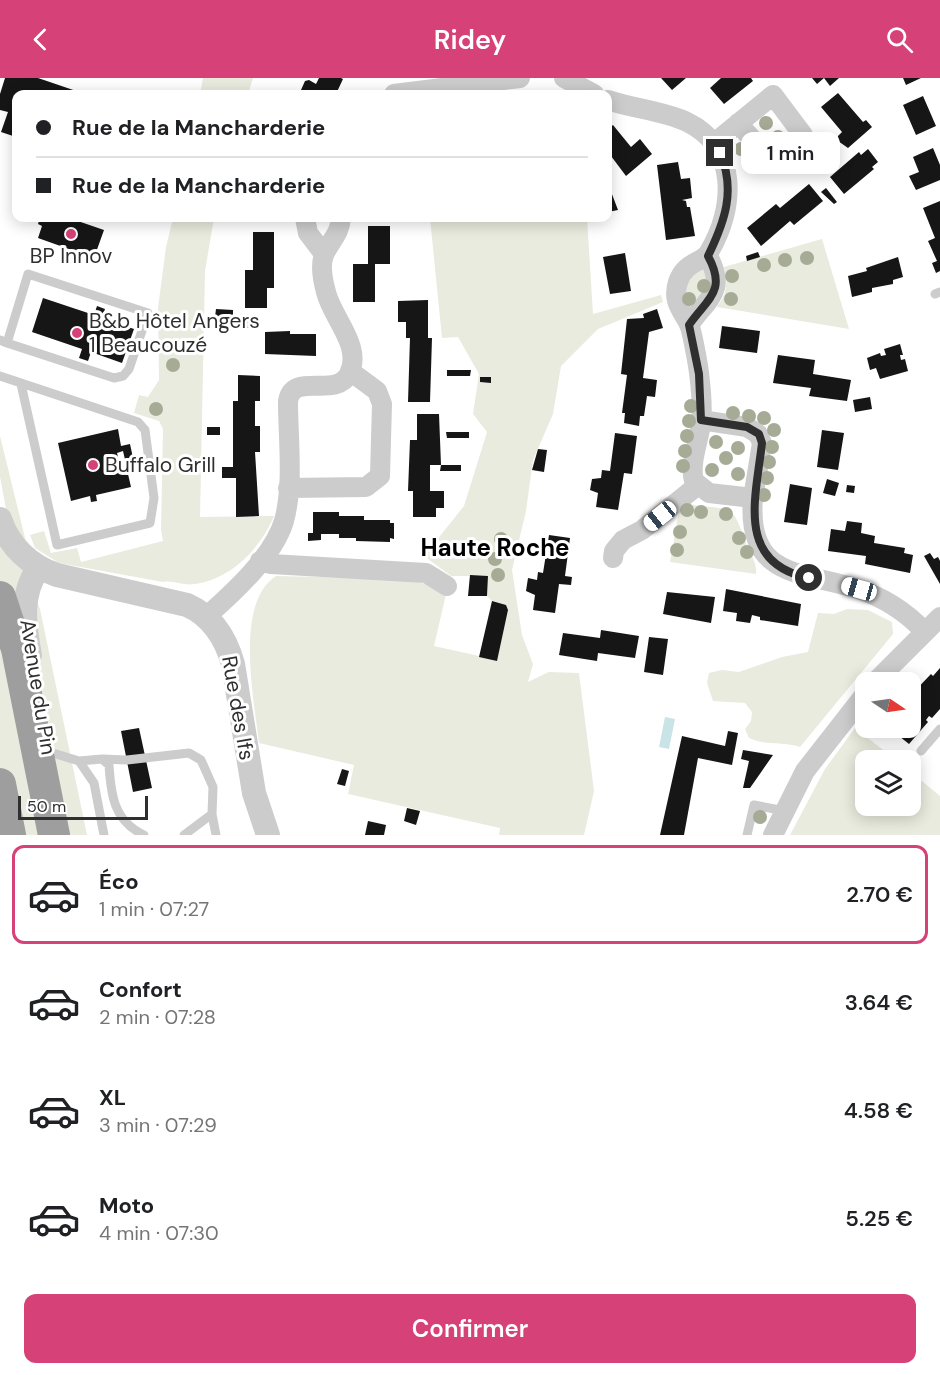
<!DOCTYPE html>
<html lang="fr">
<meta charset="utf-8">
<style>
:root{--surface:#fff;--page:#f2f2f2;--text:#202124;--muted:#757577;--line:#e0e0e0;--accent:#d64277}
body{margin:0;font-family:"DM Sans",sans-serif;background:var(--page);color:var(--text);height:100vh;display:flex;flex-direction:column;font-size:22px;white-space:nowrap}
*{box-sizing:border-box;margin:0}
p{font-size:20px;color:var(--muted)}
.icon{flex:none;width:33px;height:33px;fill:none;stroke:currentColor;stroke-width:2;stroke-linecap:round;stroke-linejoin:round}
.map{position:relative;height:757px;overflow:hidden}
.drawer{display:flex;flex-direction:column;background:var(--surface);flex:1}
.drawer>*{flex:none}
.guide{position:absolute;left:12px;top:12px;width:600px;height:132px;border-radius:12px;box-shadow:0 3px 15px #0003;display:grid;align-content:center;height:132px;padding:0 24px;background:var(--surface)}
.needle{width:39px;rotate:103deg}
.buttons{position:absolute;left:855px;top:594px;display:grid;gap:12px}
.buttons a{display:grid;place-items:center;width:66px;height:66px;border-radius:12px;background:var(--surface);box-shadow:0 3px 15px #0003;font-size:30px}
.scale{position:absolute;left:18px;bottom:15px;width:130px;box-sizing:border-box;padding-left:6px;border:3px solid #2f2f2f;border-top:0;font-size:16px;line-height:21px;white-space:nowrap;color:#2f2f2f;-webkit-text-stroke:4px #fff;paint-order:stroke}
.end{position:absolute;width:27px;height:27px;margin:-14px;border:8px solid #2f2f2f;background:#fff;box-shadow:0 0 0 3px #fff}
.from{border-radius:50%}
.bubble{position:absolute;height:42px;border-radius:12px;background:var(--surface);box-shadow:0 3px 15px #0003;font-size:20px;font-weight:600;line-height:42px;text-align:center}
.car{position:absolute;width:18px;height:36px;margin:-18px -9px;border-radius:8px;box-shadow:0 0 4px 2px #0007;background:linear-gradient(#fff 24%,#345 0 40%,#fff 0 76%,#345 0 86%,#fff 0)}
.guide b{display:flex;align-items:center;gap:21px;height:57px;font-size:22px}
.guide b+b{border-top:2px solid var(--line)}
.guide i{width:15px;height:15px;background:var(--text)}
ul{padding:10px 0 0;list-style:none}
li{display:flex;align-items:center;gap:18px;height:99px;margin:0 12px 9px;padding:0 12px;border:3px solid transparent;border-radius:12px}
li div{flex:1}
li b{display:block;font-size:22px}
li em{font-style:normal;font-weight:600}
li.on{border-color:var(--accent)}
li>.icon{width:54px;height:54px;stroke-width:1.5}
.button{display:flex;gap:12px;margin-top:auto;padding:12px 24px}
.button a{flex:1;height:69px;border-radius:12px;background:var(--accent);color:#fff;font-size:24px;font-weight:600;line-height:69px;text-align:center}
header{display:flex;justify-content:space-between;align-items:center;height:78px;padding:0 24px;background:var(--accent);color:#fff;font-size:27px;font-weight:600}
.map>svg:first-child{display:block}
.green{fill:#e9ebde}
.water{fill:#c9e4e7}
.building{fill:#161616;fill-rule:evenodd}
.lines{fill:none;stroke-linecap:round;stroke-linejoin:round}
.service{stroke:#ccc;stroke-width:9}
.minor{stroke:#ccc;stroke-width:20}
.tertiary{stroke:#ccc;stroke-width:24}
.trunk{stroke:#9e9e9e;stroke-width:32}
.tree{fill:#a6ab96}
.route{stroke:#2f2f2f;stroke-width:8}
.poi-dot{fill:#d64277;stroke:#fff;stroke-width:2}
.labels{text-anchor:middle;dominant-baseline:central;stroke-width:6;stroke-linejoin:round;paint-order:stroke}
.poi-label{font-size:21px;fill:#2f2f2f;stroke:#fff;text-anchor:start}
.street-label{font-size:21px;fill:#2f2f2f;stroke:#fff}
.quarter-label{font-size:24px;font-weight:bold;fill:#000;stroke:#fff}
</style>
<header><svg class="icon" aria-label="back" viewBox="0 0 24 24"><path d="M15 5l-7 7 7 7"/></svg>Ridey<svg class="icon" aria-label="search" viewBox="0 0 24 24"><circle cx="10" cy="10" r="6"/><path d="M15 15l6 6"/></svg></header>
<div class="map">
<svg width="940" height="757" viewBox="0 0 940 757">
<rect width="100%" height="100%" fill="#fff"/>
<!-- green -->
<path class="green" d="M203,0H253L248,16H200Z
M173,140H214L205,193L200,439L274,438C261,470 231,501 195,506C183,508 174,502 163,504L59,485L35,470L30,457L44,453L51,475L77,470L81,484L163,463L161,452L163,351L159,343L134,335L139,317L148,319L159,302L158,230L166,169Z
M430,140H587L593,236L661,217L663,224L598,251L561,288L553,336L533,382L526,433L512,492L522,557L533,586L528,604L549,594L579,595L594,713L584,757H499L500,750L348,716L354,687L259,665C254,621 234,525 276,498L407,501L447,512L434,568L497,582L508,532L506,527L492,523L487,518L488,498H451L424,478L464,428L487,354L473,336L479,296L458,259L442,260Z
M822,161L849,251L717,229C727,216 728,205 724,189Z
M701,186L712,203L696,232L684,228L685,200Z
M0,358L27,468L7,436L0,399Z
M693,427C739,432 732,429 748,470C752,480 757,485 756,496L670,484L679,433Z
M0,464L22,489L40,531L87,757H0Z
M847,531L868,532L892,544L893,556L800,669C783,663 766,668 749,660L745,651L751,643L752,634L745,625L713,623L707,605L709,595L722,592L739,594L782,579L808,574L818,535L834,536Z
M855,650L896,682H866V728H910L911,694L940,718V757H790L825,691Z"/>
<!-- water -->
<path class="water" d="M665,639L675,641L669,671L659,669Z"/>
<!-- building -->
<path class="building" d="M5,0H38L85,16H16V59L1,54L8,34L0,32V16Z
M319,0H341L343,1L336,16H302L301,12L305,3L309,2L316,6Z
M661,0H686L672,12Z
M721,0H751L753,3L724,26L710,10Z
M812,0H839L830,8L824,0L817,6Z
M903,0H921L906,7Z
M838,15L863,44L866,42L872,49L848,70L838,63V58L842,54L821,29Z
M923,18L936,48L916,57L903,27Z
M613,47L631,69L640,61L652,76L626,98L608,74V51Z
M933,70L940,87V102L916,112L909,98L919,94L913,79Z
M868,71L878,84L872,89L874,91L844,116L830,99L859,74L861,77Z
M678,84L681,101L690,100L692,120L682,122L686,123L687,129H690L695,158L666,162L657,87Z
M809,106L823,123L794,147L790,143L761,168L747,150L776,126L780,130Z
M826,110L837,124L834,126L821,114Z
M610,111L618,132L608,134V113Z
M940,123V193L936,195L932,185L937,183L928,163L935,160L923,130Z
M40,140H69L104,152L94,180L38,160L42,148L38,146Z
M368,148H390V186H375V224H353V186H368Z
M253,154H274V210H267V230H245V192H253Z
M758,174L760,179L747,183L746,178Z
M625,175L631,213L610,216L603,179Z
M898,179L903,199L893,202V206L872,210V214L852,219L848,198L867,193L866,190Z
M43,220L94,237L97,228L105,231L102,240L134,251L122,285L91,274L88,283L79,280L82,271L32,254Z
M428,222V260H432L430,324H408L410,260H406V244H398V223Z
M216,231L233,232V240L215,239Z
M657,231L663,250L649,254L643,300L657,302L655,319L647,318L644,338H640L639,348L624,345L625,335H622L627,297L621,296L627,241L644,240L643,236Z
M247,241L256,242V250H247Z
M722,248L760,253L757,275L719,270Z
M290,253V256H316V278L265,276V254Z
M900,266L903,277H900L901,282L905,281L908,293L880,301L876,290L870,292L867,280L880,275L881,278L886,277L884,271Z
M778,277L815,282L813,296L851,302L847,323L809,318L811,310L773,305Z
M447,292H471L470,298H447Z
M238,297L260,298V323H255V348H260V374H255L259,438L236,439V400H222V389H233V323H238Z
M480,299H491V305L480,304Z
M870,319L872,331L855,334L853,322Z
M417,336H439L441,387H461V393H440L441,387H430V413H444V430H436V439H413V413H408L410,362H417Z
M207,349H220V357H207Z
M118,351L121,368L130,366L136,394L128,396L131,409L96,417L97,423L91,424L90,418L71,423L58,365ZM123,373L126,386L120,387L117,375Z
M822,352L844,355L838,392L817,389Z
M446,354H469V360H447Z
M615,355L637,358L632,396L624,395L618,432L596,429L598,415L590,412L592,401L601,400L602,392L610,393Z
M538,371L547,372L544,394L532,392Z
M827,401L839,405L835,418L823,415Z
M790,406L812,410L807,447L784,444Z
M847,407L855,408L854,415L846,414Z
M313,434H339V438H364V442H390V445H394V461L390,460V464L356,463V460H339V456H321V462L308,463V455H313Z
M847,443L862,445L861,455L875,458L874,465L905,470L904,475L913,477L910,495L865,486L866,478L828,473L831,451L845,453Z
M549,457L570,460L565,498L572,499L571,507L559,506L555,535L533,532L535,517L526,513L528,500L537,502L538,494L543,495Z
M930,475L934,481L938,479L940,483V506L924,478Z
M470,497L488,498L487,518H468Z
M726,511L801,526L798,548L760,542V539L752,537L750,545L736,543L737,535L723,533Z
M667,514L715,519L711,545L663,536Z
M492,523L506,527L508,532L497,583L479,579Z
M601,552L639,558L635,580L598,575L597,583L559,577L563,555L600,560Z
M649,559L668,561L663,597L644,594Z
M940,590V631L932,640L929,638L926,642L928,644L909,666L889,650H910V618L931,596L933,598Z
M139,650L152,710L133,714L121,653Z
M728,653L738,655L732,687L698,680L684,757H660L682,658L725,668Z
M743,672L773,677L750,710H743L749,683L741,681Z
M342,691L349,693L345,708L337,706Z
M407,730L420,733L416,747L404,743Z
M368,743L386,747L384,757H365Z"/>
<g class="lines">
<!-- service -->
<path class="service" d="M935,216L940,214
M0,262L7,265L114,300L123,298L129,291L148,235L28,196L7,265
M0,298L138,344L145,352L154,420L150,445L57,467L21,306
M43,672L79,683L94,705L104,757
M921,673L940,651
M102,681L127,682L189,675L201,682L213,709L212,736L216,757
M79,683L102,681L109,687C111,718 114,743 144,757
M184,757L212,736
M747,757L754,727L785,733"/>
<!-- minor -->
<path class="minor" d="M564,0L594,16
M394,16L520,0
M608,22C633,31 662,32 687,44C739,69 735,131 709,174C703,185 685,183 678,204C672,223 681,231 689,246C692,253 698,286 699,295C701,311 703,329 701,345C699,363 689,386 694,403L709,415L753,420C746,502 804,493 858,511C882,519 906,534 924,553
M713,66L773,17L803,57L772,84L738,45
M305,140L308,155L324,176
M689,247C708,220 727,213 708,178
M701,342L747,349L758,356L762,365L753,420
M288,410L366,409L380,398L382,326L377,313L350,293
M613,480L614,473L623,462L642,452L697,408
M260,483L271,486L426,495L447,508
M206,539C233,515 273,479 284,443C294,406 288,361 288,323C293,293 336,321 349,296C363,268 332,240 326,214C323,203 320,187 324,177C330,163 340,156 341,140
M875,604L940,539
M773,757L805,693L866,615"/>
<!-- tertiary -->
<path class="tertiary" d="M0,441C9,468 30,488 57,497L187,527C212,538 226,561 233,586L254,715L268,757
M30,577C24,546 20,516 39,489"/>
<!-- trunk -->
<path class="trunk" d="M0,519L17,571L54,757
M0,706L10,757"/>
</g>
<!-- trees -->
<g class="tree">
<circle cx="766" cy="45" r="7"/>
<circle cx="778" cy="59" r="7"/>
<circle cx="741" cy="71" r="7"/>
<circle cx="753" cy="85" r="7"/>
<circle cx="807" cy="180" r="7"/>
<circle cx="785" cy="182" r="7"/>
<circle cx="764" cy="187" r="7"/>
<circle cx="732" cy="198" r="7"/>
<circle cx="704" cy="208" r="7"/>
<circle cx="689" cy="221" r="7"/>
<circle cx="731" cy="221" r="7"/>
<circle cx="173" cy="287" r="7"/>
<circle cx="691" cy="328" r="7"/>
<circle cx="156" cy="331" r="7"/>
<circle cx="733" cy="335" r="7"/>
<circle cx="749" cy="338" r="7"/>
<circle cx="764" cy="340" r="7"/>
<circle cx="689" cy="343" r="7"/>
<circle cx="774" cy="352" r="7"/>
<circle cx="687" cy="358" r="7"/>
<circle cx="716" cy="364" r="7"/>
<circle cx="772" cy="369" r="7"/>
<circle cx="738" cy="370" r="7"/>
<circle cx="685" cy="373" r="7"/>
<circle cx="726" cy="380" r="7"/>
<circle cx="769" cy="384" r="7"/>
<circle cx="683" cy="388" r="7"/>
<circle cx="712" cy="392" r="7"/>
<circle cx="738" cy="396" r="7"/>
<circle cx="767" cy="400" r="7"/>
<circle cx="764" cy="417" r="7"/>
<circle cx="687" cy="432" r="7"/>
<circle cx="701" cy="434" r="7"/>
<circle cx="726" cy="436" r="7"/>
<circle cx="680" cy="454" r="7"/>
<circle cx="739" cy="460" r="7"/>
<circle cx="501" cy="461" r="7"/>
<circle cx="677" cy="472" r="7"/>
<circle cx="747" cy="474" r="7"/>
<circle cx="495" cy="481" r="7"/>
<circle cx="498" cy="497" r="7"/>
<circle cx="760" cy="739" r="7"/>
</g>
<g class="lines">
<!-- route -->
<path class="route" d="M720,75C736,112 725,143 708,178C727,213 708,220 689,247L699,296L701,342L747,349L759,356L762,365C756,419 735,485 809,500"/>
</g>
<!-- markers -->
<g class="poi-dot">
<circle cx="71" cy="156" r="6"/>
<circle cx="77" cy="255" r="6"/>
<circle cx="93" cy="387" r="6"/>
</g>
<g class="labels">
<!-- poi labels -->
<g class="poi-label">
<text x="71" y="178" text-anchor="middle">BP Innov</text>
<text x="89" y="243">B&amp;b Hôtel Angers<tspan x="89" dy="24">1 Beaucouzé</tspan></text>
<text x="105" y="387">Buffalo Grill</text>
</g>
<!-- street labels -->
<g class="street-label">
<text transform="translate(38 609) rotate(81)">Avenue du Pin</text>
<text transform="translate(238 630) rotate(80)">Rue des Ifs</text>
</g>
<!-- quarter labels -->
<g class="quarter-label">
<text x="495" y="469">Haute Roche</text>
</g>
</g>
</svg>
<div class="buttons">
<a><svg class="needle" viewBox="-14 -14 28 28"><path d="M0-13l5 13h-10z" fill="#e53935"/><path d="M0 13l5-13h-10z" fill="#757577"/></svg></a>
<a><svg class="icon" aria-label="layers" viewBox="0 0 24 24"><path d="M12 4l9 5-9 5-9-5zM3 14l9 5 9-5"/></svg></a>
</div>
<div class="scale">50 m</div>
<i class="end from" style="left:809px;top:500px"></i>
<i class="end" style="left:720px;top:75px"></i>
<div class="bubble" style="left:741px;top:54px;width:99px">1 min</div>
<i class="car" style="left:660px;top:438px;rotate:231deg"></i>
<i class="car" style="left:859px;top:511px;rotate:286deg"></i>
<div class="guide">
<b><i class="from"></i>Rue de la Mancharderie</b>
<b><i></i>Rue de la Mancharderie</b>
</div>
</div>
<section class="drawer">
<ul>
<li class="on"><svg class="icon" aria-label="car" viewBox="0 0 24 24"><path d="M5 17H2v-5l4-1 3-4h7l3 4 3 1v5h-3M9 17h6M6 11h13"/><circle cx="7" cy="17" r="2"/><circle cx="17" cy="17" r="2"/></svg><div><b>Éco</b><p>1 min · 07:27</p></div><em>2.70 €</em></li>
<li><svg class="icon" aria-label="car" viewBox="0 0 24 24"><path d="M5 17H2v-5l4-1 3-4h7l3 4 3 1v5h-3M9 17h6M6 11h13"/><circle cx="7" cy="17" r="2"/><circle cx="17" cy="17" r="2"/></svg><div><b>Confort</b><p>2 min · 07:28</p></div><em>3.64 €</em></li>
<li><svg class="icon" aria-label="car" viewBox="0 0 24 24"><path d="M5 17H2v-5l4-1 3-4h7l3 4 3 1v5h-3M9 17h6M6 11h13"/><circle cx="7" cy="17" r="2"/><circle cx="17" cy="17" r="2"/></svg><div><b>XL</b><p>3 min · 07:29</p></div><em>4.58 €</em></li>
<li><svg class="icon" aria-label="car" viewBox="0 0 24 24"><path d="M5 17H2v-5l4-1 3-4h7l3 4 3 1v5h-3M9 17h6M6 11h13"/><circle cx="7" cy="17" r="2"/><circle cx="17" cy="17" r="2"/></svg><div><b>Moto</b><p>4 min · 07:30</p></div><em>5.25 €</em></li>
</ul>
<div class="button"><a>Confirmer</a></div>
</section>
